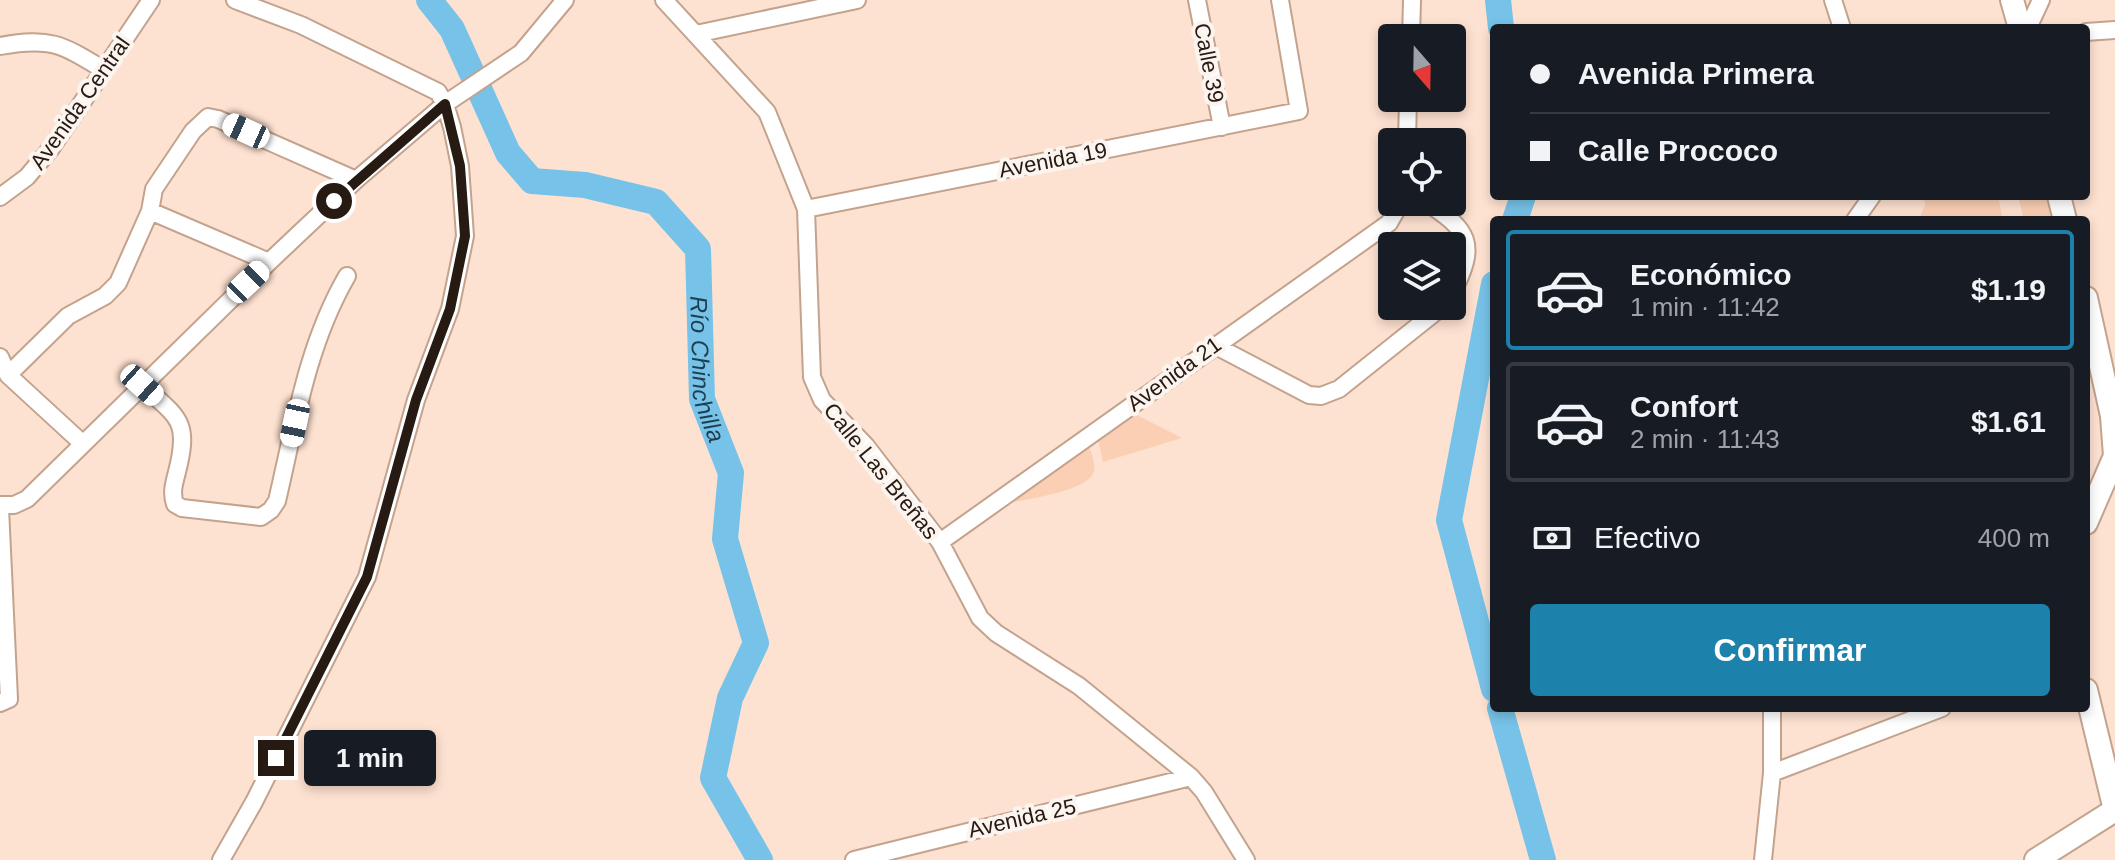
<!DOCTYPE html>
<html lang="es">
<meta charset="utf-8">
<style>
:root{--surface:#171b24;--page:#20242c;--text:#f1f3f6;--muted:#9ea1a6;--line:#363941;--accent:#1c82ac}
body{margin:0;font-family:Arial,sans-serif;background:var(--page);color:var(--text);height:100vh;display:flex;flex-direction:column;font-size:30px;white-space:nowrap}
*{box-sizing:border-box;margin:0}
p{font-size:26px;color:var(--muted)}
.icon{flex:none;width:44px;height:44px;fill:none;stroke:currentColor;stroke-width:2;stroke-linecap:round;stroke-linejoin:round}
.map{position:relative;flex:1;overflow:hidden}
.drawer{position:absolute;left:1490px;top:216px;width:600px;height:496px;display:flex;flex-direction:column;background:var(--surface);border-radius:8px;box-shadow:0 4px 12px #0003}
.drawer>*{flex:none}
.guide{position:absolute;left:1490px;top:24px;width:600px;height:176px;border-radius:8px;box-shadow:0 4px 12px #0003;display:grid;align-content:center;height:176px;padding:0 40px;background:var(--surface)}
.needle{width:52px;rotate:160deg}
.fabs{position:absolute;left:1378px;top:24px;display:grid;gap:16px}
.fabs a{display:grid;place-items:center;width:88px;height:88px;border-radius:8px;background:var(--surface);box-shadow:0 4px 12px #0003;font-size:40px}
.end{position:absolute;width:36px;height:36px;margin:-18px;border:10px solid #261a12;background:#fff;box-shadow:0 0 0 4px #fff}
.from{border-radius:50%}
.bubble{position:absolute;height:56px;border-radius:8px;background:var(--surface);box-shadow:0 4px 12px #0003;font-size:26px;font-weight:700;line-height:56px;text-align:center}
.car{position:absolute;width:24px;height:48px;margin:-24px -12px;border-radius:10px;box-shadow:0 0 6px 2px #0007;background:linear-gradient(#fff 24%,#345 0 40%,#fff 0 76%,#345 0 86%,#fff 0)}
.guide b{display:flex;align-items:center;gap:28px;height:76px;font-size:30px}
.guide b+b{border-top:2px solid var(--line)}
.guide i{width:20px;height:20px;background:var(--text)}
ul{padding:14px 0 0;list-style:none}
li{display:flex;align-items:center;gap:24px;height:120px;margin:0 16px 12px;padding:0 24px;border:4px solid var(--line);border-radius:8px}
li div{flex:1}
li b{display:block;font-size:30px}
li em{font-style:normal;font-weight:700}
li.current{border-color:var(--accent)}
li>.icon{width:72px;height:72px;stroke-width:1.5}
.pay{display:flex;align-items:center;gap:20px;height:88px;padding:0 40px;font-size:30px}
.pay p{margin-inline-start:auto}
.primary-button{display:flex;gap:16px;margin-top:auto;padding:16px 40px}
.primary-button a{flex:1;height:92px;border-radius:8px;background:var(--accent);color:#fff;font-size:32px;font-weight:700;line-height:92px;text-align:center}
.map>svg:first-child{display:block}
.green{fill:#fbcfb3}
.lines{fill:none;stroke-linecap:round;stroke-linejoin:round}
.river{stroke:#77c2e8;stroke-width:26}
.minor-casing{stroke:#c3a38e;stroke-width:20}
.secondary-casing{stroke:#c3a38e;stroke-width:26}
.minor{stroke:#fff;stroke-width:16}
.secondary{stroke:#fff;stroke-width:22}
.route{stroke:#261a12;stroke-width:10}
.labels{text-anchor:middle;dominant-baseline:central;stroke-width:8;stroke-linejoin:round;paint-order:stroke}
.street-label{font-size:22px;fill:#261a12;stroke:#fbf4ef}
.water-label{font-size:24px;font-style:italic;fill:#1d3f4f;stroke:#fbf4ef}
</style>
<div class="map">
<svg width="2115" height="860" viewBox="0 0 2115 860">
<rect width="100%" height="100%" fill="#fee2d1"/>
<!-- green -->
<path class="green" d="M1924,196H1998L2003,220H1919L1925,205Z
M2018,196H2051L2057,220H2024Z
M1129,411L1182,438L1103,462L1097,435Z
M1087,441C1090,450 1096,462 1094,471C1090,492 1017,501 997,505Z"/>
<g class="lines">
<!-- river -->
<g class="river">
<path id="s1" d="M429,0L452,29L508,153L532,181L585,185L656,202L698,249L702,399L731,473L725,539L756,643L730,698L713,778L760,860"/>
<path d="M1498,0L1501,28"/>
<path d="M1515,220L1523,196"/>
<path d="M1494,284L1449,520L1494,689"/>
<path d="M1500,708L1543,860"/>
</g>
<!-- minor casing -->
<g class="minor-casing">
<path id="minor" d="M664,0L767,112L806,209L812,377L822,400L866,446L940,542L980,618L996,633L1079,686L1191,777L1204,792L1246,860
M1197,0L1222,127
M1833,0L1842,28
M2028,28L2041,0
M2086,32L2115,30
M696,34L857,0
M1411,38L1412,0
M0,46C51,37 61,44 104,70
M1407,142L1408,98
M0,197L27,177L52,147L151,0
M1426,202C1469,230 1478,244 1452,293
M806,209L1299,111L1280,0
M150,211L269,262
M1855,220L1872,196
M1214,345L1309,395L1321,396L1339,389L1443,306
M0,357L8,375L82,443
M8,375L68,316L105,296L118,283L150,211L154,189L193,131L208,117L218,119L356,180
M142,385C179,418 190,421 177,472C174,484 171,492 175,504L182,508L261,517L271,510L277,501C295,424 307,345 347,276
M0,505H14L27,499L269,262L356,180L445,104L521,53L565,0
M0,508L9,699L0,703
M940,542L1389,223L1401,202
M1772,773L1942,708
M221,860L254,802L367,577L416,400L450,309L465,236L460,166L452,127L445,104L438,92L301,25L235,0
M854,860L1191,777
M1763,860L1772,773V708"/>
</g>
<!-- secondary casing -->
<g class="secondary-casing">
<path id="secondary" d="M2012,0L2020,28
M2059,196L2065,220
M2086,298L2112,416L2115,456L2086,523
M2086,690L2115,810
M2036,860L2115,810"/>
</g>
<!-- minor -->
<use href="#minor" class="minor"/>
<!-- secondary -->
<use href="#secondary" class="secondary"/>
</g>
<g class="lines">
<!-- route -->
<path class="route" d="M276,758L367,577L416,400L450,309L465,236L460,166L445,104L334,201"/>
</g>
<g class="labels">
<!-- street labels -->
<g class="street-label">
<text transform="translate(1209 63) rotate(79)">Calle 39</text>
<text transform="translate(80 103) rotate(-55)">Avenida Central</text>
<text transform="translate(1053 160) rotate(-11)">Avenida 19</text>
<text transform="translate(1174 374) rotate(-36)">Avenida 21</text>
<text transform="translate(881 471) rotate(51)">Calle Las Breñas</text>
<text transform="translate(1022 818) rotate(-13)">Avenida 25</text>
</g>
<!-- water labels -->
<g class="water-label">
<text stroke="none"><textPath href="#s1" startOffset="520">Río Chinchilla</textPath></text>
</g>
</g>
</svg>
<div class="fabs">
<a><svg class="needle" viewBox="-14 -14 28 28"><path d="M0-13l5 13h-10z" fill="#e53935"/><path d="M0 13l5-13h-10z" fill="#9ea1a6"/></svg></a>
<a><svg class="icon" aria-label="locate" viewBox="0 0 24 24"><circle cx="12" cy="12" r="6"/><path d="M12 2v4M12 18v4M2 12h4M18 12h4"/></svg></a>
<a><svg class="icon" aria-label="layers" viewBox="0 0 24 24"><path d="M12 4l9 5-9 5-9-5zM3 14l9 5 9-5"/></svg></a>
</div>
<i class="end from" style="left:334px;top:201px"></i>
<i class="end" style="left:276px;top:758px"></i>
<div class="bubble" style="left:304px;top:730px;width:132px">1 min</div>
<i class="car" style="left:246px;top:131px;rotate:294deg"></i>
<i class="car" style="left:248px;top:282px;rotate:46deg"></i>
<i class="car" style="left:142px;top:385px;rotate:132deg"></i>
<i class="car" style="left:295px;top:423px;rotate:192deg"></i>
<div class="guide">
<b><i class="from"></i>Avenida Primera</b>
<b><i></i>Calle Prococo</b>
</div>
<section class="drawer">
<ul>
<li class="current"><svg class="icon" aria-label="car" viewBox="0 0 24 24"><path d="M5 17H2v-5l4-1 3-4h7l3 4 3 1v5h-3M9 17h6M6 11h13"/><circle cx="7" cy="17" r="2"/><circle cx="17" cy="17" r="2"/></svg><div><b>Económico</b><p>1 min · 11:42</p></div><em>$1.19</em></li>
<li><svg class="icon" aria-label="car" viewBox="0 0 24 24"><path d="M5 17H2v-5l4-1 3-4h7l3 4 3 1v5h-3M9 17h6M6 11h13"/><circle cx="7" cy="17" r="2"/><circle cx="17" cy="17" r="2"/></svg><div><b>Confort</b><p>2 min · 11:43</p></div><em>$1.61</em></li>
</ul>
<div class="pay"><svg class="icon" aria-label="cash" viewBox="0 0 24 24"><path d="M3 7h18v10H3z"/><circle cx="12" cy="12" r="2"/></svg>Efectivo<p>400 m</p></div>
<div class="primary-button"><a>Confirmar</a></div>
</section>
</div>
